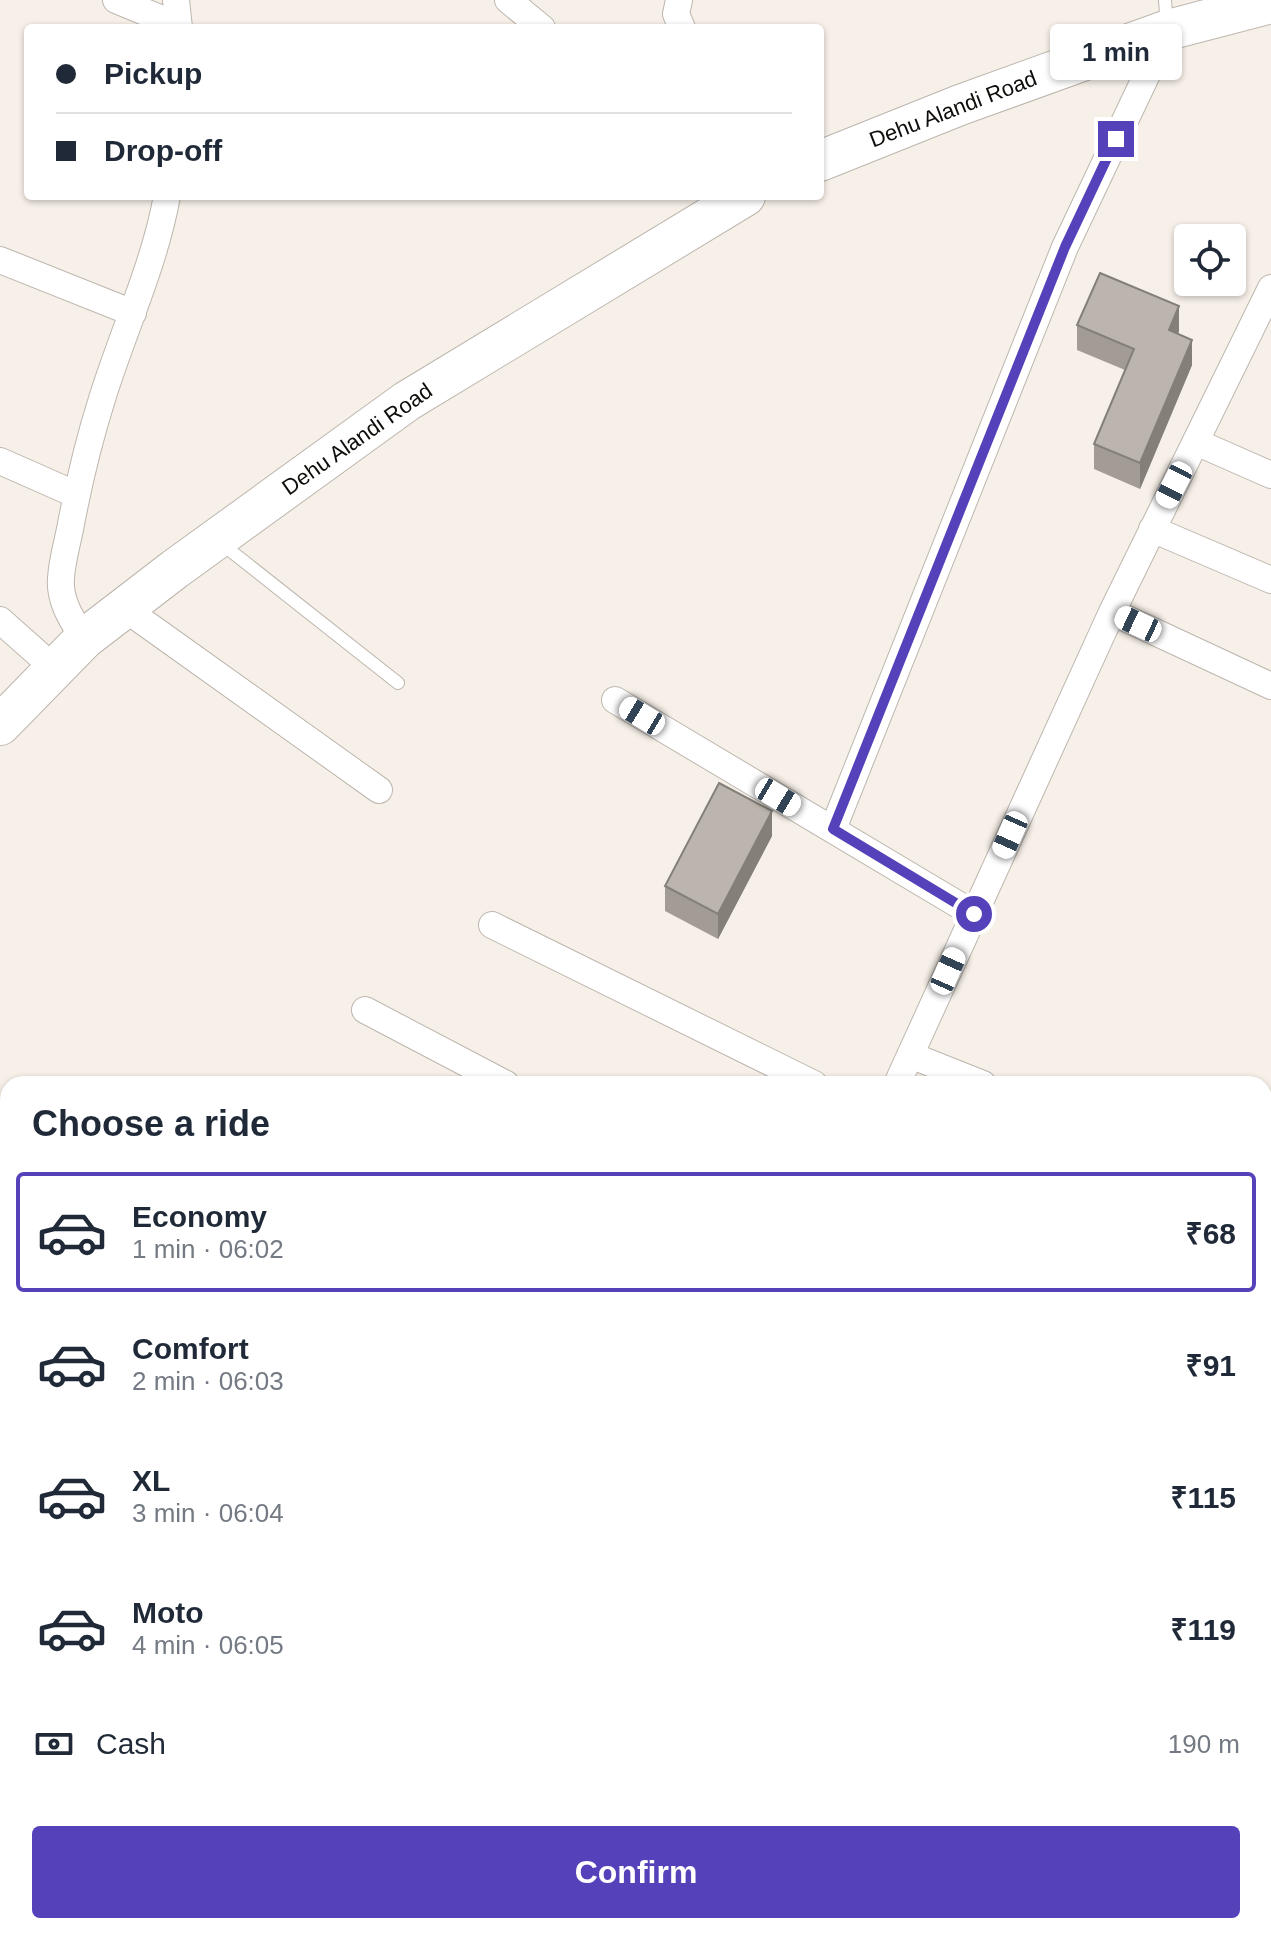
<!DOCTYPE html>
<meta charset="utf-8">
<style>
:root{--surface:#fff;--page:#f2f2f3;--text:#1f2937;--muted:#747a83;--line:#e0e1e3;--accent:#5541b9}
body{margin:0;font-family:Arial,sans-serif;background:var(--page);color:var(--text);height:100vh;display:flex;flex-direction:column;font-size:30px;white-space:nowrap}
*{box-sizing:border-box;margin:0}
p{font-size:26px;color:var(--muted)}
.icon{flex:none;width:44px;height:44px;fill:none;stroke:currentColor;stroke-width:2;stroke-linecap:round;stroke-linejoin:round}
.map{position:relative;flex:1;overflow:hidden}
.side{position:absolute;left:0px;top:1076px;width:1272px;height:858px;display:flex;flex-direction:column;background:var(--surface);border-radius:24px 24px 0 0;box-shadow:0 2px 6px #0004}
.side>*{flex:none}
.hud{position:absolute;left:24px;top:24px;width:800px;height:176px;border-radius:8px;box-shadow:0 2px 6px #0004;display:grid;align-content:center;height:176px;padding:0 32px;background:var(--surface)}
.fabs{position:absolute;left:1174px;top:224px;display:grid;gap:16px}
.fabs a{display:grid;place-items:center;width:72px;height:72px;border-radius:8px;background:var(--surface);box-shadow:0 2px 6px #0004;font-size:40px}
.end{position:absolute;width:36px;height:36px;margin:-18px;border:10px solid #5541b9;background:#fff;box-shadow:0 0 0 4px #fff}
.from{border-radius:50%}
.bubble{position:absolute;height:56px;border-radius:8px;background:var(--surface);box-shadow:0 2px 6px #0004;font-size:26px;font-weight:800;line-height:56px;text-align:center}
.car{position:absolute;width:24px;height:48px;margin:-24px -12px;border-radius:10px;box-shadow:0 0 6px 2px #0007;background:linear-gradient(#fff 24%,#345 0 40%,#fff 0 76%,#345 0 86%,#fff 0)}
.hud b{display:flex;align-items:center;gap:28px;height:76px;font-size:30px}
.hud b+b{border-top:2px solid var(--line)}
.hud i{width:20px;height:20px;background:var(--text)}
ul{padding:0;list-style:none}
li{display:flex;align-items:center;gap:24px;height:120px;margin:0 16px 12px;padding:0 16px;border:4px solid transparent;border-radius:8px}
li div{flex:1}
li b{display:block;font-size:30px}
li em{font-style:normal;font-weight:800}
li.selected{border-color:var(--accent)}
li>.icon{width:72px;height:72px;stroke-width:1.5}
h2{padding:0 32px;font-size:36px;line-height:96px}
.pay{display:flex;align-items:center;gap:20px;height:88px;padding:0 32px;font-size:30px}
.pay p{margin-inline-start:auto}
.button{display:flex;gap:16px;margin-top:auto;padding:16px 32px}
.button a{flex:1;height:92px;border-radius:8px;background:var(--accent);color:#fff;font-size:32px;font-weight:800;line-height:92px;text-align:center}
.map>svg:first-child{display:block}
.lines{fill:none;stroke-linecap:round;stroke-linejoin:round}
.lane-casing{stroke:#bdb6ae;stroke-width:14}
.street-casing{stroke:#bdb6ae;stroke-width:28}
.primary-casing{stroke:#bdb6ae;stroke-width:42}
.lane{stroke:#fff;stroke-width:12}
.street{stroke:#fff;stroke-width:26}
.primary{stroke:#fff;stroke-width:40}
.wall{fill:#a29c95}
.shaded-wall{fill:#847f79}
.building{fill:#bcb5ad;stroke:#847f79;stroke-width:2}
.route{stroke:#5541b9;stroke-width:10}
.labels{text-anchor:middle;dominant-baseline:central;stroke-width:6;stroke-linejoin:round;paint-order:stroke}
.street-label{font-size:22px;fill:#0f0d0a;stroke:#fff}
</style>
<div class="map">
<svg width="1271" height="1933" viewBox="0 0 1271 1933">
<rect width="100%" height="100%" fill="#f7f0e8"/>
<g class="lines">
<!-- lane casing -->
<g class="lane-casing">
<path id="lane" d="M1165,0L1167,27
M222,544L398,683"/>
</g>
<!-- street casing -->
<g class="street-casing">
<path id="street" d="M116,0L179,26
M176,0L179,28
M508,0L542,28
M679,0L676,14L682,28
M0,260L133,313
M1196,442L1271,475
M0,461L77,495
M1152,529L1271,580
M124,608L379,790
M1112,612L1271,686
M0,620L54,668
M84,639C72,620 59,601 61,578C62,560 68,541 71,524C79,482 89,440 102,399C123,331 154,267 167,196
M615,700L974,914
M833,829L1065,247L1168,30
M492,925L814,1084
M365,1010L506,1084
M910,1055L983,1084
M897,1084L1112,612L1271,288
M1264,1211L1271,1191
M1264,1369L1271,1372
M0,1624L8,1612"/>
</g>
<!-- primary casing -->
<g class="primary-casing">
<path id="primary" d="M820,161L960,105L1168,30L1271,3
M0,725L84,639L175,569L407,401L745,196"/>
</g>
<!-- lane -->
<use href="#lane" class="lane"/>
<!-- street -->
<use href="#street" class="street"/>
<!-- primary -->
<use href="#primary" class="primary"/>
</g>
<!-- wall -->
<path class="wall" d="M1077,325L1179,331L1178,334L1192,365L1140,489L1094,469V444L1125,370L1077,350Z
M772,836L718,939L665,911V886Z"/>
<!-- shaded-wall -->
<path class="shaded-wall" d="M1179,306V331L1169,355V330Z
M1192,340V365L1140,489V463Z
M772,811V836L718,939V914Z"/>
<!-- building -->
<path class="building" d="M1100,273L1179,306L1169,330L1192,340L1140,463L1094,444L1134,349L1077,325Z
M719,783L772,811L718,914L665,886Z"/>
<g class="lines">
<!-- route -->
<path class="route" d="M974,914L833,829L1065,247L1116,139"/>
</g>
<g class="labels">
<!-- street labels -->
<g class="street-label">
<text transform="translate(953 109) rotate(-21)">Dehu Alandi Road</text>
<text transform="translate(357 439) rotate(-35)">Dehu Alandi Road</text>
</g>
</g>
</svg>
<div class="fabs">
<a><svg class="icon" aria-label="locate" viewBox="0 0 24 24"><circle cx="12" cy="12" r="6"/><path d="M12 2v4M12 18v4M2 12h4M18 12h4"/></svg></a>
</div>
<i class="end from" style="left:974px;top:914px"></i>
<i class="end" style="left:1116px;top:139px"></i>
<div class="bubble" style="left:1050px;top:24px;width:132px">1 min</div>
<i class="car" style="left:1174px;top:485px;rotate:207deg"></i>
<i class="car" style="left:1138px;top:624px;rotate:295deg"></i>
<i class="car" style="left:642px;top:716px;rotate:301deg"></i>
<i class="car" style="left:778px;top:797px;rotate:121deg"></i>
<i class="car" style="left:1010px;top:835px;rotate:204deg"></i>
<i class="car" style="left:948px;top:971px;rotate:24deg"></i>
<div class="hud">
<b><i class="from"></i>Pickup</b>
<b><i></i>Drop-off</b>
</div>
<section class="side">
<h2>Choose a ride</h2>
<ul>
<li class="selected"><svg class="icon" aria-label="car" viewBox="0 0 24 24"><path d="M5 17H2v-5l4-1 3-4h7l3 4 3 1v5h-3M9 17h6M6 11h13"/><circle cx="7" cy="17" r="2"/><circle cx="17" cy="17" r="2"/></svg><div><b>Economy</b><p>1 min · 06:02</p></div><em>₹68</em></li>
<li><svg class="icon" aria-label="car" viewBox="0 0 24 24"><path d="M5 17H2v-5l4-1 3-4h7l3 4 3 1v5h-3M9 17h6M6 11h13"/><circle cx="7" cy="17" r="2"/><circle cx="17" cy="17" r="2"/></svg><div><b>Comfort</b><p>2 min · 06:03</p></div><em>₹91</em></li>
<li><svg class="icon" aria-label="car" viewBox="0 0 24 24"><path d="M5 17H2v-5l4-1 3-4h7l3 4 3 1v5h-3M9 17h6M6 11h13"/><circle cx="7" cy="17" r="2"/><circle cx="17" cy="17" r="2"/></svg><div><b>XL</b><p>3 min · 06:04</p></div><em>₹115</em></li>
<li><svg class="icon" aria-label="car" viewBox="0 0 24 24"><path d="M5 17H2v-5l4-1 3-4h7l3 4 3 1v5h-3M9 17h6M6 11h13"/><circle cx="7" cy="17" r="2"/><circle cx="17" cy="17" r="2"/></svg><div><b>Moto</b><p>4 min · 06:05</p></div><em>₹119</em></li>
</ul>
<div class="pay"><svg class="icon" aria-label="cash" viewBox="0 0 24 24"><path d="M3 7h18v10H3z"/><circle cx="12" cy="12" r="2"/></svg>Cash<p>190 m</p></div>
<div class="button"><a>Confirm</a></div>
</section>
</div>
